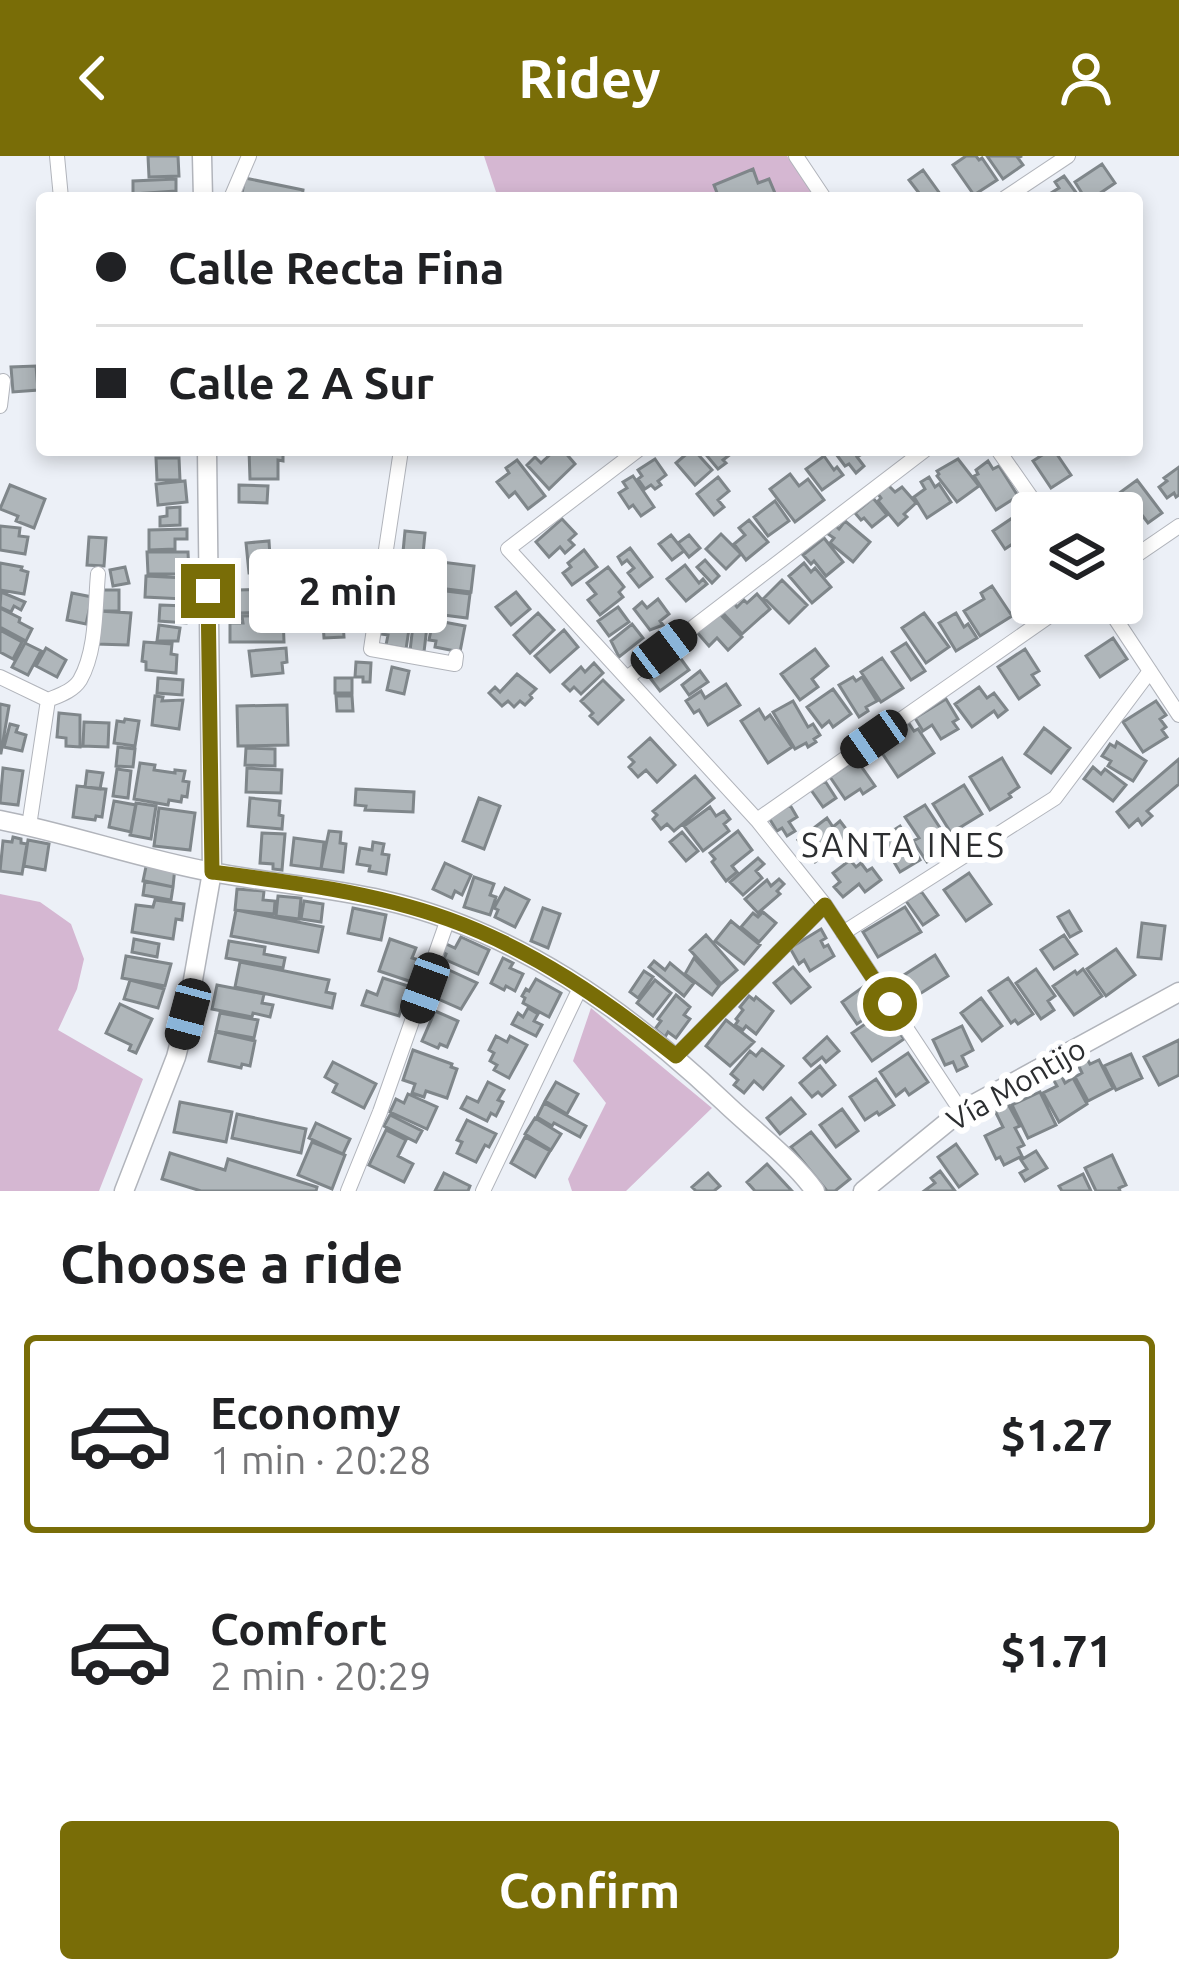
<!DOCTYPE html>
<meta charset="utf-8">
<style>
:root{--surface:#fff;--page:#f6f6f6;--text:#202124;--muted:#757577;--line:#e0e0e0;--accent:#796d07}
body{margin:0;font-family:Ubuntu,sans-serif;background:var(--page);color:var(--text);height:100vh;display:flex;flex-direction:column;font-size:45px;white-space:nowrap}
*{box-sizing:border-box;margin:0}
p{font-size:39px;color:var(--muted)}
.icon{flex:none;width:66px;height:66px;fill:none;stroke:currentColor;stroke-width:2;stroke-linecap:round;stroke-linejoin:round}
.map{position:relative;height:1035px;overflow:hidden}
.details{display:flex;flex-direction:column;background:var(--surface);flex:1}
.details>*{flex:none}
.hud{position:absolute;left:36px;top:36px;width:1107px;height:264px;border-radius:12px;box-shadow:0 6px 18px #0003;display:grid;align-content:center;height:264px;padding:0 60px;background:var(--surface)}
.buttons{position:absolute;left:1011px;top:336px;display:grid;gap:24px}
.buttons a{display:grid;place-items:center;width:132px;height:132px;border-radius:12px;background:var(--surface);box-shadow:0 6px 18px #0003;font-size:60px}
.end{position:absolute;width:54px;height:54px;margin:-27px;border:15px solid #796d07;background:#fff;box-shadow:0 0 0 6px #fff}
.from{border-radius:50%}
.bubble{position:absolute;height:84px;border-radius:12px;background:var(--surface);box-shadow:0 6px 18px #0003;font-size:39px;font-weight:600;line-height:84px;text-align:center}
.car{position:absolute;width:36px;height:72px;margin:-36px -18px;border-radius:15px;box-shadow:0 0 9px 3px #0007;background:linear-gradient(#222 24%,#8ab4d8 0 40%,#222 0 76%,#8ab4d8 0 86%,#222 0)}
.hud b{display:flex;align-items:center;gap:42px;height:114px;font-size:45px}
.hud b+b{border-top:3px solid var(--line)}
.hud i{width:30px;height:30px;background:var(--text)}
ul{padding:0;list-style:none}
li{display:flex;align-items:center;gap:36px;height:198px;margin:0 24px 18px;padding:0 36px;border:6px solid transparent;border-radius:12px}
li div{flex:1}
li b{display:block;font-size:45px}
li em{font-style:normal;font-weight:600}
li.on{border-color:var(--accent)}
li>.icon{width:108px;height:108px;stroke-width:1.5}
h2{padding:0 60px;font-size:54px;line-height:144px}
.cta{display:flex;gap:24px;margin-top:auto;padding:24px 60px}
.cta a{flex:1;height:138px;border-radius:12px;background:var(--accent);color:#fff;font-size:48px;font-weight:600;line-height:138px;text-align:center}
header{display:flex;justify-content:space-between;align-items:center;height:156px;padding:0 60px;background:var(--accent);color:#fff;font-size:54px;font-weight:600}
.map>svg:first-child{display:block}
.green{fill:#d5b7d2}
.building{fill:#afb6ba;stroke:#7f868a;stroke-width:3}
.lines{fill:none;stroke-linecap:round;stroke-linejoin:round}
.street-casing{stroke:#b1b4bb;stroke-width:16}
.secondary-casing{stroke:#b1b4bb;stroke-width:21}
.street{stroke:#fff;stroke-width:14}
.secondary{stroke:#fff;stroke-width:18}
.route{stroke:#796d07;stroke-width:15}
.labels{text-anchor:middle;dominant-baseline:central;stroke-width:12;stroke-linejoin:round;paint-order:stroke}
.street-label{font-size:30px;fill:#2c2e30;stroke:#fff}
.neighbourhood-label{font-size:33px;letter-spacing:3px;fill:#2c2e30;stroke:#fff}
</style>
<header><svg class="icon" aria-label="back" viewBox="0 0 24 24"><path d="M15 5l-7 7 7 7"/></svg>Ridey<svg class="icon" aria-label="person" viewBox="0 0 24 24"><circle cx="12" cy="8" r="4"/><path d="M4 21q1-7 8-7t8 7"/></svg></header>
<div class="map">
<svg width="1179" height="1035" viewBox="0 0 1179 1035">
<rect width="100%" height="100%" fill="#ecf0f7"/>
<!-- green -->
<path class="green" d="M484,0H787L817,42H498Z
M0,738L40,746L71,768L84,803L77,833L58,874L143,923L99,1035H0Z
M591,852L712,952L626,1035H572L568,1023L606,947L573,905Z"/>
<!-- building -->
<path class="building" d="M148,0H178L179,20L149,21Z
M966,0H976L979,4L982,2L997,24L974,39L953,9Z
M987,0H1022L1018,2L1023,9L1003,23Z
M1102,8L1115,27L1093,42H1085L1075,26Z
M753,13L758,27L769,23L777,42H719L714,29Z
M923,14L943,42H912L919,37L909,24Z
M1064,20L1080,42H1054L1051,37L1059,32L1055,26Z
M245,22L303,34L302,42H241Z
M176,23V35L133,38V25Z
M36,210L38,234L13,236L11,211Z
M249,294H283V305L278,304V323H250Z
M555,294H563L575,308L549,333L527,309L535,301L541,307Z
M691,294H694L712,314L695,329L676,307Z
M702,294H736L723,304L726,307L718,313Z
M833,294H859L862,298L857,301L864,310L856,317L849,308L845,310Z
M1050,294H1054L1071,319L1051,332L1033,305Z
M824,300L834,314L837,311L843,319L822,334L806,313Z
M156,302H179L180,324H157Z
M655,303L666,319L658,325L661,329L655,333L651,329L645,333L638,323L642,320L638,314Z
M958,303L979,330L957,346L937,320L939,318L937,315Z
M517,304L545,340L528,353L515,336L509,341L497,326L509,317L506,312Z
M988,305L993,313L999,310L1018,340L996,354L974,320L978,318L976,314Z
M1179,311V339L1176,341L1174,337L1167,342L1159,331L1167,325L1164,322Z
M790,318L799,330L808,323L824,344L795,366L770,333Z
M633,320L654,351L641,360L633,349L629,352L619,337L627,332L623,326Z
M718,321L729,335L718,344L724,351L714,359L697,338Z
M929,321L935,331L939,328L951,346L927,362L914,341L925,333L921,326Z
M1137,324L1162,357L1148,367L1142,359L1126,371L1122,366V357H1115L1107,346Z
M185,325L187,346L158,349L156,328Z
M10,329L45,343L34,372L16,365L18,360L0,353Z
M239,329L268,330L267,347L239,346Z
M888,329L895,336L902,331L916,347L904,358L907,361L898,369L878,345L881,342L878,338Z
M873,342L887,359L872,371L864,362L861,364L855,357Z
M775,345L789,365L768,380L754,361Z
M180,351V369L160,370V361L167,360V352Z
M1027,352L1032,360V375L1005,393L993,375Z
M562,363L576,378L569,384L574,389L565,397L560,391L549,401L536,386Z
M749,364L768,386L746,404L734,388L745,379L739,372Z
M845,365L870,386L853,406L830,387L834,382L828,378L835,369L839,373Z
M0,370L20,372L19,380L28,381L25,398L0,394Z
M187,373V383H175V393L149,394V374Z
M405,375L425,377L423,398L403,396Z
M721,378L741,398L726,413L706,393Z
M671,379L684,395L672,404L659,388Z
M689,379L700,392L689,401L678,387Z
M89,381L106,382L104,410L87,409Z
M824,382L843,406L826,420L814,405L811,408L803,399Z
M269,385L271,416L249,417L246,387Z
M630,392L652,421L639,431L628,417L634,412L627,404L622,408L618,401Z
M584,394L597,411L572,429L563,417L571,411L568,407Z
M147,396H188L189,418H148Z
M425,404L474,410L471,436L422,430Z
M705,404L719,420L712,427L697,411Z
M0,407L22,411L21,414L28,416L24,438L0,434Z
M804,407L811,416L815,412L831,431L812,447L789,420Z
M685,409L699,427L703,423L707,428L686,445L667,423Z
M125,411L129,427L113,430L110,414Z
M608,411L624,431L619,436L623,441L600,459L588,444L596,438L587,427Z
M401,414L420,416L419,430L399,428Z
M146,420L185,422L184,443L145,441Z
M782,424L807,449L789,467L764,442Z
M992,430L1012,460L980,480L964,455L984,443L981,437Z
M399,431L417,433L415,453L396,451Z
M420,431L436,433L433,457L417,455Z
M282,433V456L239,457L238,434Z
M101,434H119V455H101Z
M438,434L470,438L467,462L435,458Z
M1,436L25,446L21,454L14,450L11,456L0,451Z
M516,436L530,453L511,469L496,451Z
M72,437L92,441L86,468L67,464Z
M757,438L770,453L742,478L722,456L733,446L737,451L744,444L747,447Z
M658,443L669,458L660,465L663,469L650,474L634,453L642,446L647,452Z
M160,449L186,450V467L159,465Z
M618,451L629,466L609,480L598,465Z
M0,452L20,462L19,466L32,473L26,485L0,471Z
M343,452V467H320L319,453Z
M315,454L316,469L297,470L296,455Z
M98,455L131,457L128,489L96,488Z
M717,455L742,481L728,494L717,482L709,490L696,475Z
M538,457L554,474L530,497L514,479Z
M924,457L949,491L926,507L902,472Z
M956,457L964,471L968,468L977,482L956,495L939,467Z
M396,458L411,460L406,493L386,489L388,479L381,478L383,468L394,470Z
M283,459L284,486H230V467H243L242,460Z
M414,460L428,462L424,496L410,495Z
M433,464L465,470L460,496L435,491L436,485L429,484Z
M343,467L344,481L324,482L323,468Z
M632,468L643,482L619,501L611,485Z
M159,469L180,472L178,485H157Z
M0,474L22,486L13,503L0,496Z
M564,474L578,491L550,516L535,500Z
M1113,482L1127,503L1100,521L1086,500Z
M144,486L172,488L171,498L177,499L176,517L146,514V506L142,505Z
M25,487L41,495L28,519L12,511Z
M906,487L925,515L911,524L892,496Z
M46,492L66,504L57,521L36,510Z
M286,492L287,506L282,507L283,517L252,520L249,495Z
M673,492L689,514L660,535L644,514Z
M815,493L828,510L812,523L818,531L800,544L781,518Z
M1025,493L1039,515L1032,519L1039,529L1019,543L998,511Z
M882,502L903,532L881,546L861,516Z
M356,506L371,507L370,526H363V521H355Z
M594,507L603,517L581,538L574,531L570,535L563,528L581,511L585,516Z
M392,511L409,515L404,538L387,534Z
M700,515L708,526L689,539L682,529Z
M517,518L536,533L530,539L532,542L525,549L520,545L514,551L508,545L502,550L489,537L495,531L500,536Z
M853,521L856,525L862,521L877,545L866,551L868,555L859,561L839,529Z
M158,522L183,524L182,539L157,537Z
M335,522H352V537H335Z
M603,524L623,544L598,568L590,560L593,557L581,545Z
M726,528L740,549L708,569L699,554L694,557L686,545L701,535L705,542Z
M979,531L987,542L994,537L1007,554L998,561L994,555L972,571L955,548Z
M833,533L851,558L833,571L829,565L822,571L807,551Z
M155,540L163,541L162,545L183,544L179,573L152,569Z
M336,540H352L353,555H337Z
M946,543L958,563L953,566L958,573L941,583L932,569L923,575L915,562Z
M793,545L808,571L813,568L820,579L814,583L816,586L808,591L806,587L795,593L773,556Z
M1156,545L1166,559L1160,563L1166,571L1162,574L1167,581L1143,596L1123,566Z
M0,548L9,550L1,597H0Z
M287,549L288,589L238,590L237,550Z
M759,553L765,563L770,559L792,591L768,607L741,565Z
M59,557L80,559V591L66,590V582L57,581Z
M125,563L139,565L135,590L114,587L117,565L124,566Z
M906,563L914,575L918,573L934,597L898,621L876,588Z
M84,566L109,567L108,591L83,590Z
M10,568L18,570L16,576L26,579L22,595L4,591Z
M1044,572L1070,592L1051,617L1025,598Z
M650,582L675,609L657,626L646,614L638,621L629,611L634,606L629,601Z
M1117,586L1146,605L1133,625L1108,610L1111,605L1102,600L1110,588L1115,591Z
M118,591L135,593L133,611L116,610Z
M246,592L275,593V610L245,609Z
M1002,602L1019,631L1009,638L1011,641L990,654L970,621Z
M856,603L875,630L863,638L860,633L845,643L830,621Z
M1179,603V628L1147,655L1152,660L1142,669L1138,663L1129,671L1117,656Z
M140,607L155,609L154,614L175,617V614L185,615L183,625L189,626L187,641L182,640L181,646L169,644L168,649L134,643Z
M1093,611L1101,618L1105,613L1126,629L1113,645L1084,623Z
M3,612L23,615L18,649L0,647Z
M247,612L282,614L281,637L246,636Z
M117,613L131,615L128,642L113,640Z
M87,615L103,617L100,633L85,631Z
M695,620L714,642L674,675L667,668L661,673L653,663L657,659L653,655Z
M825,625L836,642L823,651L811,634Z
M964,629L982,658L951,677L933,648Z
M77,630L106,633L102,661L96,660L95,664L73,661Z
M356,633L414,636L413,656L365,654L366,650L355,649Z
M250,642L280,645L279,659L283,660L282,673L248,670Z
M479,642L500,650L484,693L463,685Z
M114,645L136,649L131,676L109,671Z
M136,647L156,650L151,683L130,679Z
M790,649L797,661L789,666L795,675L787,680L782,672L777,675L769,662Z
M925,649L952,690L927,706L913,685L919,682L905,661Z
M710,651L716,660L724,655L730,663L724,668L729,675L703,695L684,670Z
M159,652L195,657L190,694L154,690Z
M827,662L833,671L840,665L853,682L843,689L841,686L815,706L798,684Z
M900,670L920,704L900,716L880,683Z
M329,675L341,676L340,687L346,688L343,716L321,713Z
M738,675L752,694L732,710L737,716L726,725L712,706L715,703L710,697Z
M682,676L698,695L686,705L670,686Z
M262,677L285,678L282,714L273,713V708L260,707Z
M13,681L21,683V687L27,688L22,718L0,715L3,685L12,686Z
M294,682L324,686L321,713L291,709Z
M28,684L49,688L45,714L24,710Z
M373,686L384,688L382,698L389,699L386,718L369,715L370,710L357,708L360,692L372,694Z
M758,702L764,708L756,715L762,722L743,739L730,726Z
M850,704L856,711L861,707L867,715L872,712L881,724L865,736L859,728L843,741L834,731L840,726L833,717Z
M147,706L175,711L173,731L143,725Z
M445,707L471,719L462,739L455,735L452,742L433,733Z
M969,717L991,748L966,765L944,734Z
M474,721L494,728L490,739L496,741L490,759L464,751Z
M779,723L784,728L777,735L780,738L758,757L745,743L767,724L771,730Z
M145,725L173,731L171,744L143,739Z
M505,732L529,744L515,771L495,761L498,754L494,752Z
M237,733L264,735L263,744L275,745L274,758L235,754Z
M921,735L938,759L923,769L906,745Z
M278,740L301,742L299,763L276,760Z
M155,744L184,748L182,764L176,763L173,783L132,776L136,749L153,751Z
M304,745L323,748L321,766L301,763Z
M905,751L921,776L878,801L863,776Z
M353,752L386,759L381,784L348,777Z
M543,752L560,758L548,792L531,785Z
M236,754L323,771L318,796L231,780Z
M1069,755L1081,775L1070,781L1058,761Z
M763,756L776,767L759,786L741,771L753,757L758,761Z
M731,765L760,789L744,808L715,785Z
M1142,767L1165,770L1161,803L1138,801Z
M821,773L826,782L821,785L824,791L828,789L834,800L810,815L804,804L799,808L790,792Z
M706,779L737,814L721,828L690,794Z
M1064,779L1077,798L1054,813L1041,794Z
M461,781L489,794L478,818L444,803L446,798L442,796L446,788L455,792Z
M134,783L159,788L157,801L132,796Z
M390,783L416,792L412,802L419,804L412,826L379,815Z
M229,785L265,791L264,798L285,802L283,812L226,802Z
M1116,793L1135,819L1106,840L1087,813Z
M935,799L948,820L918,839L904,819Z
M126,800L171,808L165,830L122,822Z
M503,802L513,807L510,812L523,818L515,835L506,830L504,834L491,827Z
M694,802L719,830L712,839L685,818Z
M654,805L665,814L670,807L694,827L684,840L649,811Z
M240,806L329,824L326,836L335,838L332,852L235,831Z
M793,811L810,831L791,847L774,827Z
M1036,813L1055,840L1048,845L1054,854L1041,863L1016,827Z
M1083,813L1102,840L1074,859L1053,830L1075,815L1077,818Z
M449,814L477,827L461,853L436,842Z
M644,815L653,821L638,842L630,836Z
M383,822L408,830L399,860L362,849L367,835L377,839Z
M1008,822L1033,858L1018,868L1015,864L1011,867L989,835Z
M536,823L561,837L549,861L523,847L525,842L522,840L526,833L529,835Z
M130,824L164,833L158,852L124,843Z
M655,824L671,837L653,860L637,847Z
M217,829L264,838L262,847L273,849L270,861L253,857L252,861L212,853Z
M863,831L879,853L857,868L842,846Z
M676,839L690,851L684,859L690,863L676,882L668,876L665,881L655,873L661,865L658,863Z
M749,840L754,844L756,841L773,855L756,878L746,870L743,874L735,869L738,865L736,863L743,854L740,851Z
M981,842L1002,870L982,885L961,857Z
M120,848L152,863L136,897L129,894L131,889L106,877Z
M528,852L538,858L534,865L542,869L536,880L512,868L518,857L523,861Z
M435,855L458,865L447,891L440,888L438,892L422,885Z
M884,855L904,883L872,905L852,877Z
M220,857L258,864L254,882L216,875Z
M726,864L754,886L730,910L706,890Z
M962,870L973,894L962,900L967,910L957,915L953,906L945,909L933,884Z
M216,876L255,885L250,910L242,908L241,912L209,905Z
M496,880L507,886L510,880L527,889L509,922L494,914L497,909L490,905L494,897L489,894Z
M827,881L839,895L826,906L822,901L811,910L804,902Z
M1179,884V919L1159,929L1144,901Z
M762,893L783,910L763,933L754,925L744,937L734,929L738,924L731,918L750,895L756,900Z
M413,894L452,908L451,911L457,913L447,942L426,935L424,941L412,937L415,928L403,924Z
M908,897L928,926L909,939L905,933L896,940L880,916Z
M1131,898L1142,922L1116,934L1104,910Z
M1085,899L1090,908L1099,904L1113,932L1088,945L1075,921L1082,917L1076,904Z
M333,906L376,928L364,952L333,936L337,928L325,921Z
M820,910L835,929L822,940L818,936L812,941L800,927Z
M1061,919L1065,927L1073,922L1087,948L1059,966L1043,937L1057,930L1053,923Z
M876,923L894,949L879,959L877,956L865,964L850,941Z
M488,926L504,934L498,944L503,946L496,960L491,957L487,965L461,952L467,941L478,946Z
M556,926L578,938L567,958L545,945Z
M1040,936L1056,969L1028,982L1012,949Z
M408,938L437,951L427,973L390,956L396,943L404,947Z
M791,942L805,958L780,978L767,962Z
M180,946L232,956L226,986L174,976Z
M544,947L586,970L580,981L554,967L552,970L537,961Z
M1008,948L1020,970L1015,972L1024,989L1018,992L1022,1000L1004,1009L1000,1001L996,1003L985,980L1003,971L995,955Z
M842,953L858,975L836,991L820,969Z
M237,958L306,973L301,997L232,982Z
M390,959L422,975L416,986L384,970Z
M535,962L561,978L551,994L525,978Z
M467,964L496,978L489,991L485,989L476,1006L457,997L462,986L457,984Z
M316,967L350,983L343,998L309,982Z
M386,974L406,984L398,1000L413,1008L404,1026L369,1009Z
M811,976L850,1023L835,1035H827L791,991Z
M525,981L550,995L535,1021L511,1007Z
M312,986L345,999L332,1033L298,1019Z
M956,988L977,1018L959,1031L938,1001Z
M1036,995L1047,1012L1025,1025L1020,1017L1027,1013L1021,1004Z
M170,997L225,1014L228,1003L317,1031L316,1035H201L162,1023Z
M1112,999L1126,1029L1119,1032L1120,1035H1096L1085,1012Z
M767,1008L792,1035H755L747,1026Z
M940,1015L955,1035H924L935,1027L931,1022Z
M444,1017L470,1030L468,1035H435Z
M708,1017L720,1030L714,1035H696L692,1031Z
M1083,1018L1091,1035H1062L1059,1030Z"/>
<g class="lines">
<!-- street casing -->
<g class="street-casing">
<path id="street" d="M57,0L61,42
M796,0L824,42
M231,42L249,0
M1005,42L1068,0
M0,250L3,225
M401,294L371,493L455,508L456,500
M638,294L508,393L757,664L825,749L961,955
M998,294L1042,357
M1122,409L1179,370
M1105,447L1179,559
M0,521L48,544L29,670
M627,522L925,294
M48,544C60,539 73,535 80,524C97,494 95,451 98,418
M757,664L1068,447
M843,777L1055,642L1150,515
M676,900L825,749
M348,1035L380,956L448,763
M483,1035L581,830"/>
</g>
<!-- secondary casing -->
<g class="secondary-casing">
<path id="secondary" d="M202,0L203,42
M0,664C72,678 141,703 212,716C269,727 327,731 383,744C515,774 627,854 724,946C752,973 792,1003 815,1035
M124,1035L176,901L187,858L212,716L207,294
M863,1035L961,955L1179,836"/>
</g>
<!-- street -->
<use href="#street" class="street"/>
<!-- secondary -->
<use href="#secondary" class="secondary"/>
</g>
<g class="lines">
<!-- route -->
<path class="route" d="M208,435L212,716C291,726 372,736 448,763C532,793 606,845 676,900L825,749L890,848"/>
</g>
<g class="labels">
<!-- street labels -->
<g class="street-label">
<text transform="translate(1016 928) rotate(-30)">Vía Montijo</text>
</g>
<!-- neighbourhood labels -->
<g class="neighbourhood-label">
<text x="904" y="688">SANTA INES</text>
</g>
</g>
</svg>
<div class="buttons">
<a><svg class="icon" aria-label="layers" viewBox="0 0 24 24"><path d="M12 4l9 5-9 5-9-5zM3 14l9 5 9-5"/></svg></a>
</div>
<i class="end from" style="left:890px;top:848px"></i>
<i class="end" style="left:208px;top:435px"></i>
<div class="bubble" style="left:249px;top:393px;width:198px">2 min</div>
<i class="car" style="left:664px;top:493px;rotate:53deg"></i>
<i class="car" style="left:874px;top:583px;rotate:235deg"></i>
<i class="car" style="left:425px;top:832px;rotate:200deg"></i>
<i class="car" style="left:188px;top:858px;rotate:195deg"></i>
<div class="hud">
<b><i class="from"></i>Calle Recta Fina</b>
<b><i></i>Calle 2 A Sur</b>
</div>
</div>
<section class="details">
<h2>Choose a ride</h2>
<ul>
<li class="on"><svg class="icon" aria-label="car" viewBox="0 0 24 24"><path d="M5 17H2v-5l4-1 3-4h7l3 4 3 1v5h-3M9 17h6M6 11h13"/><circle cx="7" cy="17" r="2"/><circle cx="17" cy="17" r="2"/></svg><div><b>Economy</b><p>1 min · 20:28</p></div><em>$1.27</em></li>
<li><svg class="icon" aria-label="car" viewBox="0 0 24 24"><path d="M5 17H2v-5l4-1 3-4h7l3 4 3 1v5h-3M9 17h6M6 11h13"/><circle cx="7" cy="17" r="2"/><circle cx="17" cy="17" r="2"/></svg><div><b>Comfort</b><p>2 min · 20:29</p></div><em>$1.71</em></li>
</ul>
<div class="cta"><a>Confirm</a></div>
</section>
